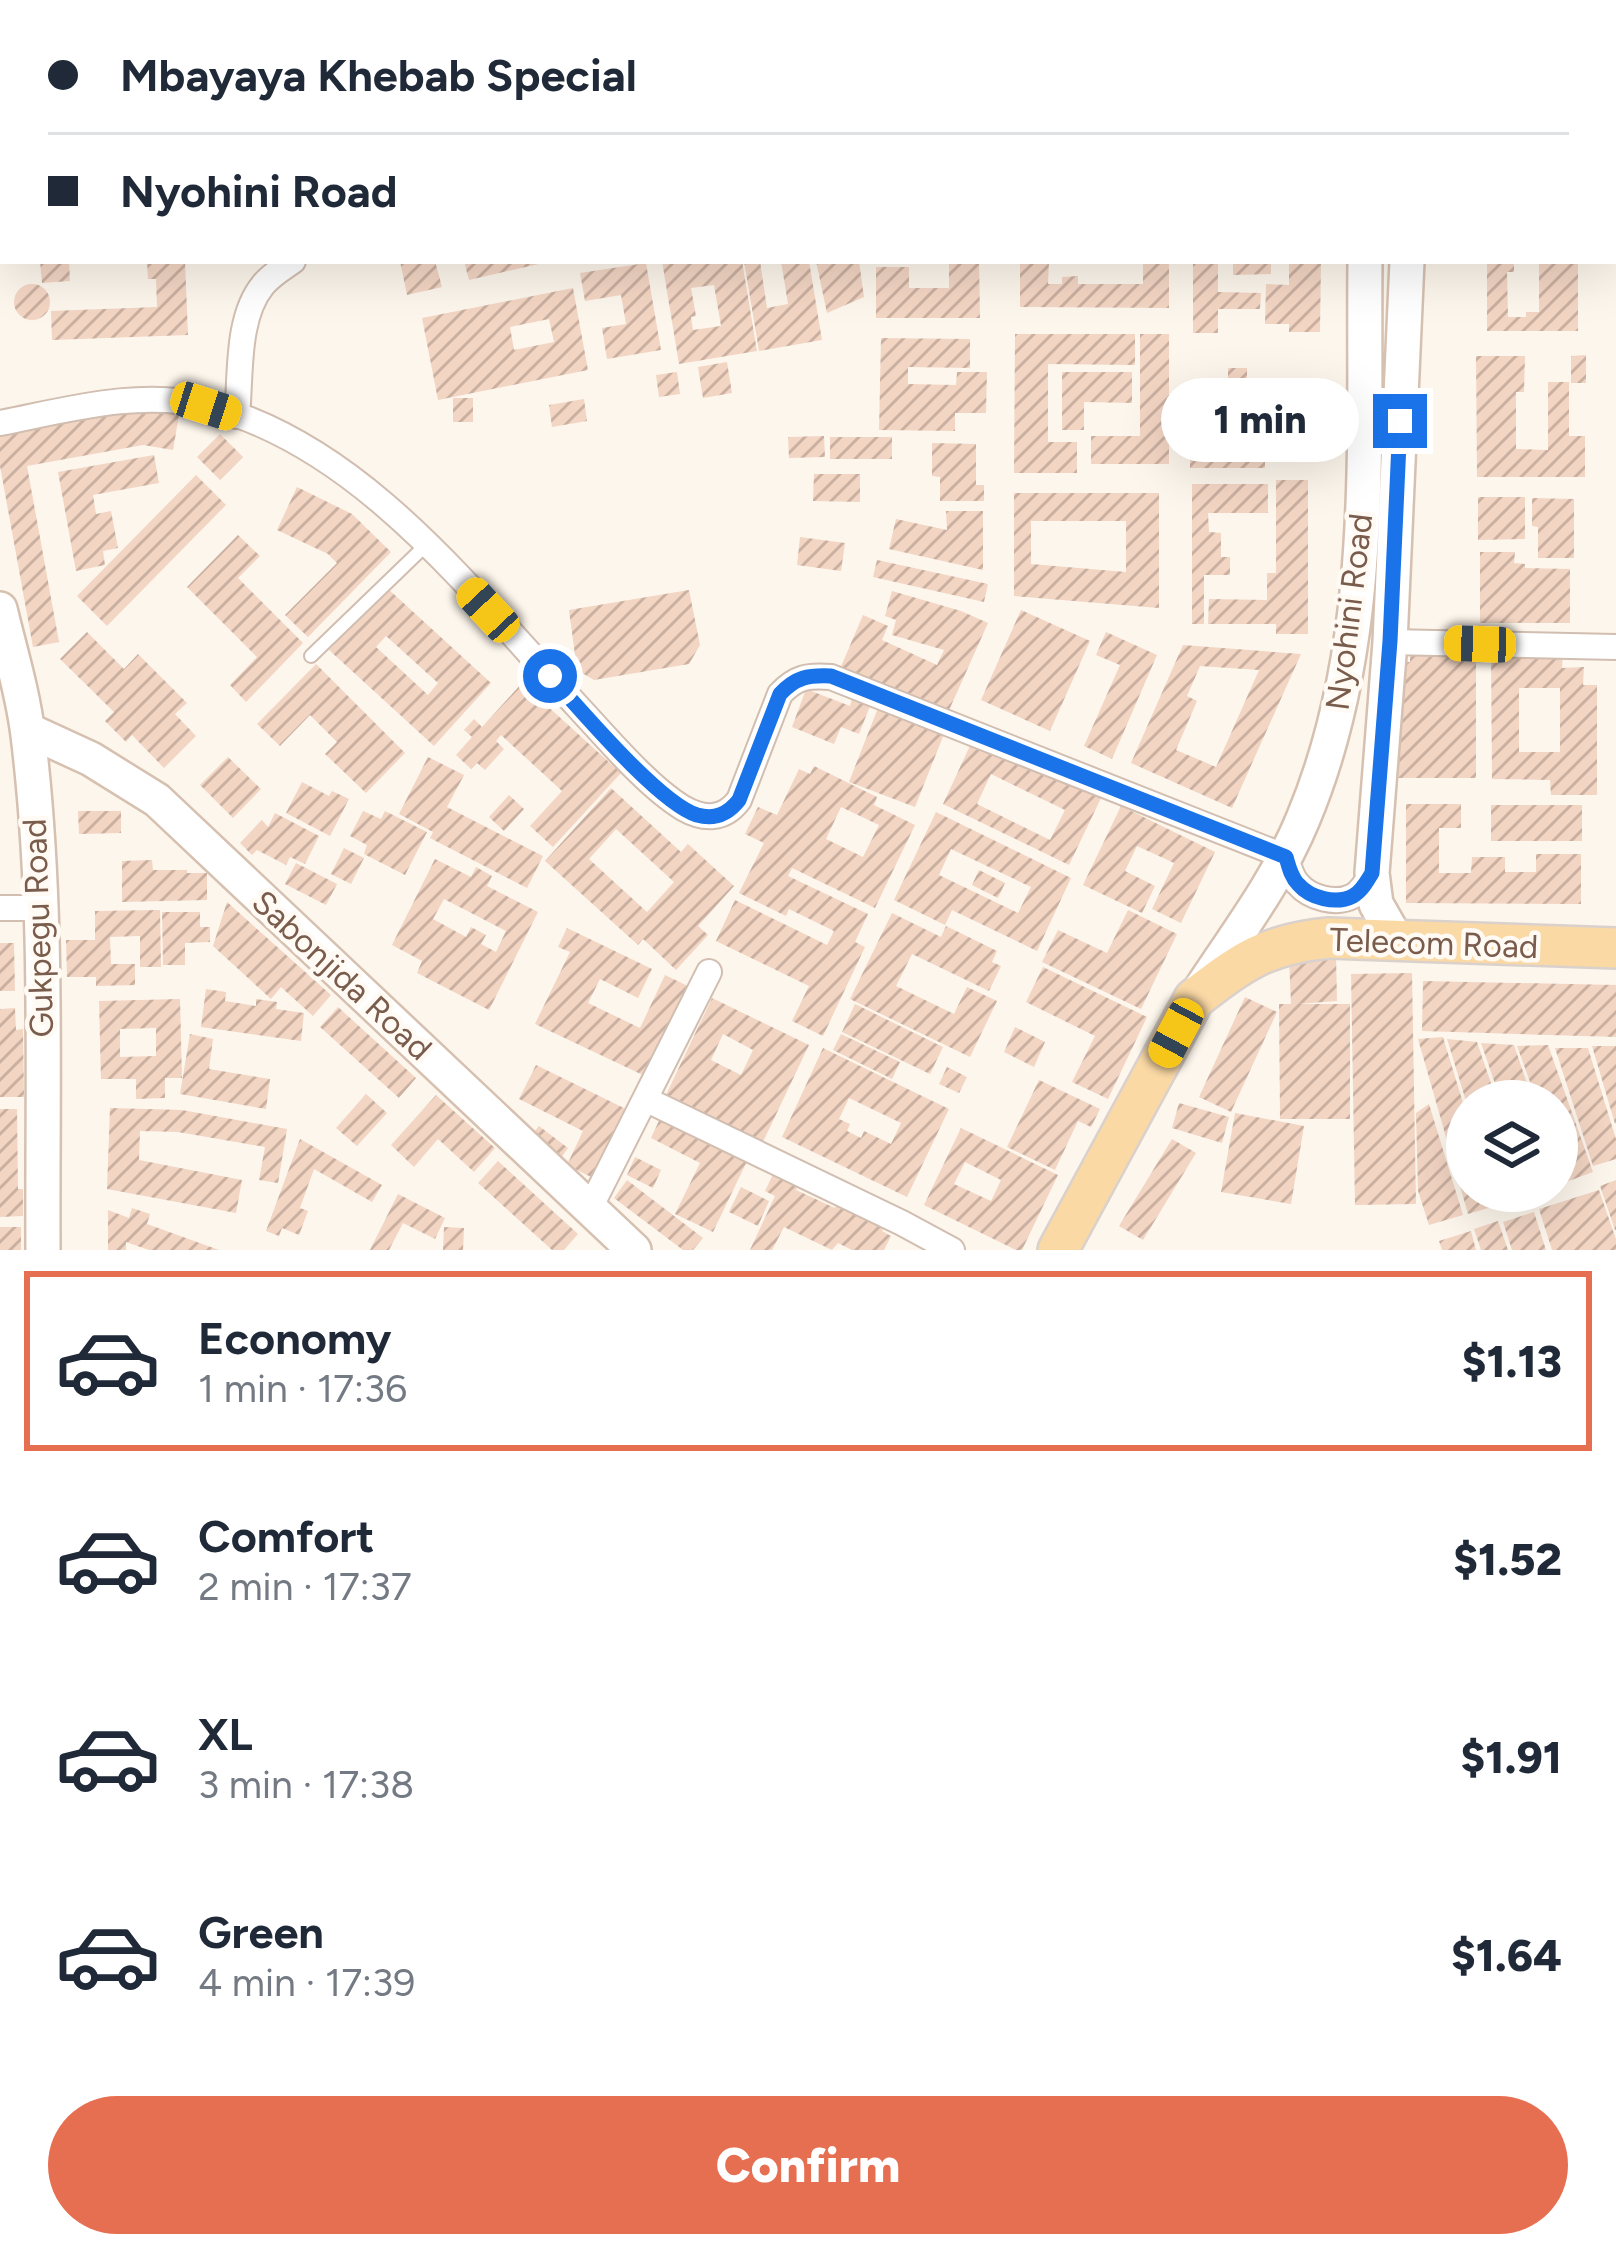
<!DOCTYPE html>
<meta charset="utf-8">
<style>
:root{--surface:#fff;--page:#f2f2f3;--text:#1f2937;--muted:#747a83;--line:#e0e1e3;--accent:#e76f51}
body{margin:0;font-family:Figtree,sans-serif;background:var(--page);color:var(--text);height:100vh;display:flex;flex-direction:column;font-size:45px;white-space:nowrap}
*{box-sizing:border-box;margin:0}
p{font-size:39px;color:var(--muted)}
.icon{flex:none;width:66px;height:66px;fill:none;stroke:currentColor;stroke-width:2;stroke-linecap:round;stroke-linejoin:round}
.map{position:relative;height:1250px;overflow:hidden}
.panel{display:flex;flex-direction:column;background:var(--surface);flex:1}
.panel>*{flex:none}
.banner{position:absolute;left:0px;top:0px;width:1617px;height:264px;box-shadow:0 12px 48px #0002;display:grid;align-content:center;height:264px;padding:0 48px;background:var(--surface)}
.buttons{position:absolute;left:1446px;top:1080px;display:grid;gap:24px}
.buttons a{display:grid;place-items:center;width:132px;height:132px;border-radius:50%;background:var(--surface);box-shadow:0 12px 48px #0002;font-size:60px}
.end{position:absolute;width:54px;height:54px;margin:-27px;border:15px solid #1a73e8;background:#fff;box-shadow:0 0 0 6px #fff}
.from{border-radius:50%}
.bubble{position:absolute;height:84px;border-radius:42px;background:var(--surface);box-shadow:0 12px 48px #0002;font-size:39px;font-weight:800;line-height:84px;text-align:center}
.car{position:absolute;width:36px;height:72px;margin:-36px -18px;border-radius:15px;box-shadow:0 0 9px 3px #0007;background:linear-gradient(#f5c518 24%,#345 0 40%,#f5c518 0 76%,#345 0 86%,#f5c518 0)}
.banner b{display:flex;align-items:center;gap:42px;height:114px;font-size:45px}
.banner b+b{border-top:3px solid var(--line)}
.banner i{width:30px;height:30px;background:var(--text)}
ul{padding:21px 0 0;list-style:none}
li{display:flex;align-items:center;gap:36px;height:180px;margin:0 24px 18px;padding:0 24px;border:6px solid transparent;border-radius:0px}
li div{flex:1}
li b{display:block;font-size:45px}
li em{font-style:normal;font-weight:800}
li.on{border-color:var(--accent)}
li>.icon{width:108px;height:108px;stroke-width:1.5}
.action{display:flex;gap:24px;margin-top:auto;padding:24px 48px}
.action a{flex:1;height:138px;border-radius:72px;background:var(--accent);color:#fff;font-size:48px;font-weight:800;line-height:138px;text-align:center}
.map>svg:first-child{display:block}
.building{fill:url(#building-hatch);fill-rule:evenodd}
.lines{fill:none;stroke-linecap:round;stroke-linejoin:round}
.lane-casing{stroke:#d1beb0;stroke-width:16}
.street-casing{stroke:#d1beb0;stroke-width:28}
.secondary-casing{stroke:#d6c0b0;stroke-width:38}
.primary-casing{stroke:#dad1cd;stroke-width:44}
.lane{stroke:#fff;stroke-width:12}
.street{stroke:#fff;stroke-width:24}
.secondary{stroke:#fff;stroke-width:33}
.primary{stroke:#fbd9a5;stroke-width:39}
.route{stroke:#1a73e8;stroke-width:15}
.labels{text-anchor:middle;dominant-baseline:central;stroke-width:9;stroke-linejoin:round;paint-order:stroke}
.street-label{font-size:33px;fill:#7a5c4d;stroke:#fffaf3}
</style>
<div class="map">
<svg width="1616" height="1250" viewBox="0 0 1616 1250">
<defs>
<pattern id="building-hatch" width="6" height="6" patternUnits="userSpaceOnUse" patternTransform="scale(3)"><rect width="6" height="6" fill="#f3d5c3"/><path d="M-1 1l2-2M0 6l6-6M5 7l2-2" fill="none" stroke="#cab0a1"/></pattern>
</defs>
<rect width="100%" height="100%" fill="#fdf6ec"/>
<!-- building -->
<path class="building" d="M40,261H69L70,281L42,283Z
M147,261H185L188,335L52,340L51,311L157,307L156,279H148Z
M400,261H435L442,287L407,295Z
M464,261H543V263L469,280Z
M662,261H742L757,351L679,364ZM714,285L721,326L693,330L691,317L696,316L691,288Z
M744,261H760L767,308L788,304L781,261H809L822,340L759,351Z
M816,261H859L864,297L827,313Z
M949,261H979L980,318H876V267H909V288H949Z
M1020,261H1049L1048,284H1062V277L1078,276V284H1143V261H1169V308L1020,307Z
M1193,261H1218V292L1261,293L1260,309H1218V333H1193Z
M1233,261H1271V274L1233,275Z
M1289,261H1321L1320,332H1289V324H1265L1266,284L1289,285Z
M1487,261H1514V272H1507L1508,317H1526V312H1539V261H1578V331H1487Z
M646,263L661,350L607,359L602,328L626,324L621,295L585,301L580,273Z
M14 302a18 18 0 1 1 36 0a18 18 0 1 1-36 0Z
M573,288L588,370L438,400L422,318ZM549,319L554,342L514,350L510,327Z
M1015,334H1135V365L1048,364V442H1077V473H1014Z
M1140,334H1169V464H1091V436H1140Z
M881,338L970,339V368L908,367V384L956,385L957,372H987L986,413H955V431L879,430Z
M1586,355V383H1571V356Z
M1476,356H1525L1524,392H1516V449L1548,450V382H1569V436H1585V477H1477Z
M727,362L732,393L703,398L698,367Z
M1228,368H1247V389H1228Z
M677,372L680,394L659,397L656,375Z
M1062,372H1132V403L1084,402V430H1062Z
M453,398H473V422H453Z
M584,399L587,421L552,427L549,405Z
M137,408L179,415L173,450L143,445L27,466L59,642L33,647L0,466V433Z
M220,434L243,457L220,480L197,457Z
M824,436L825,457L789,458L788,437Z
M1190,436L1211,437L1212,444H1265V468H1190Z
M830,437H892V459H830Z
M932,443L976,444V485H984V501H940V477L932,476Z
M154,455L159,483L93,495L96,514L111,511L118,548L103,551L105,565L76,571L58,472Z
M814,474H860V502L813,501Z
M196,475L226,505L107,626L77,596Z
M1276,480H1308V634H1276V624H1208L1209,599L1267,600V573H1276Z
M1192,484H1268V513H1208L1209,532L1221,533V557H1230V575H1204V624H1192Z
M297,487L352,514L391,552L308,637L285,615L337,563L328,554L277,530Z
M1014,493H1159V608L1014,596ZM1031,521H1126V572L1031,564Z
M1478,497H1525V539L1478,540Z
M1532,498L1574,499V558H1538V527L1532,526Z
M946,511H983V570L889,549L896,519L947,530Z
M238,535L260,556L238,578L303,643L246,702L230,685L257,657L187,587Z
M800,537L845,543L841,571L797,565Z
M1480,552H1515L1514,563L1525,564V568L1570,569V623H1480Z
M877,560L988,584L984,602L873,577Z
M386,587L491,683L434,746L329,650ZM386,636L438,683L428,695L376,647Z
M689,590L700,645L689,664L594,680L577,670L569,610Z
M892,591L961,611L988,623L946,717L840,669L863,615L888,626L882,640L937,665L944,650L892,635L896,620L885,616Z
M1021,610L1090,641L1050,731L981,700Z
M87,632L124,669L138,654L187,703L175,714L196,736L164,768L132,735L126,742L105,721L114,712L60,659Z
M1106,632L1157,655L1112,759L1084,746L1120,665L1096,655Z
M1183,645L1301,654L1232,808L1131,763ZM1200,666L1259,670L1216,767L1176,750L1197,701L1187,696Z
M1410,651L1476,652V778H1396V662H1410Z
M1491,651H1563L1562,668L1584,667L1583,685H1597V795H1551L1550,780L1492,779ZM1519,688H1560V752H1519Z
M316,664L405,753L366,793L325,754L337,742L310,715L280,746L257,724Z
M522,683L621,773L553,847L530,826L562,791L501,735L496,741L504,749L485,770L477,763L471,769L456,755L472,737L464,730L474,719L482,727Z
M806,689L850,706L852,699L870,706L859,734L841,727L834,744L792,727Z
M878,708L944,734L915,807L849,782Z
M975,735L1102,796L1069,865L943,804ZM991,774L1065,810L1050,840L977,804Z
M228,757L261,789L233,818L200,785Z
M428,757L464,775L447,807L543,856L527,888L430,838L433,832L399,814Z
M814,766L877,797L874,805L915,825L875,908L792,868L788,876L868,914L855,942L865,947L823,1036L792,1021L809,986L716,941L735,900L827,945L834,931L789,909L786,916L739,893L764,843L745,834L758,807L777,815L799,769L810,774ZM841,807L879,825L863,857L826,839Z
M302,782L329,796L332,791L349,799L330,836L286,813Z
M611,788L681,852L688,844L734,886L698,926L708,935L676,970L643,939L638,945L545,861ZM616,829L674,882L647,912L589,859Z
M509,795L524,809L504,831L489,817Z
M1406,804H1461V828H1439V873H1471L1472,857H1505V872H1536V854H1581V904L1406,903Z
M1491,805H1582V841H1491Z
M1121,806L1215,852L1181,923L1152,909L1174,863L1137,846L1125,871L1155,886L1142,913L1083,885Z
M78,811H121V833L79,834Z
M363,811L381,819L385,811L427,832L405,875L364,854L367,845L350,836Z
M936,812L1071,878L1037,951L952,910L945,925L894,900ZM951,849L1031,887L1018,913L939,875Z
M275,813L319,836L305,864L290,857L286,865L257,850L252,855L240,843L262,820L268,827Z
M344,848L364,858L351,884L331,874Z
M435,859L471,877L476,867L492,876L487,886L538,912L489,1010L417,973L422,961L392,945ZM444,899L506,931L496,952L481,944L486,935L471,927L466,937L433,919Z
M152,860L153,870H187V873H207V900L122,902V861Z
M296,863L337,884L326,905L285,884Z
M979,870L1005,883L998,898L972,885Z
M227,902L331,995L313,1016L281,987L271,999L213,946Z
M160,910L161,967H140V936L110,937L111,964H135V985L96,986V977H67L66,940H95V911Z
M1128,910L1177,934L1141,1009L1042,962L1058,930L1107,953Z
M162,912H200V927H210V942L185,943V965H163Z
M892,913L941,937L946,926L997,951L992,962L1001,966L989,991L912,954L896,986L954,1014L967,987L997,1001L970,1057L850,999Z
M567,928L652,969L638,998L600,979L588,1003L640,1028L665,975L690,987L647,1077L535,1024L570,952L558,947Z
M0,943H14L15,991H0Z
M1336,955L1337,1001L1298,1004H1350V1119H1280L1279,1004H1291L1289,958Z
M1043,967L1147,1017L1108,1099L1072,1082L1095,1036L1026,1002Z
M1412,973L1416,1204L1355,1205L1351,974Z
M1423,981L1616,985V1037L1422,1031Z
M206,989L226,992L225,1001L256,1006V999L277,1002L276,1009L304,1013L301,1041L201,1027Z
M1245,997L1277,1012L1231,1112L1199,1097Z
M712,998L809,1045L761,1146L664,1099ZM723,1034L753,1050L741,1075L711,1060Z
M180,999L182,1078H165V1098L136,1099V1079H101L99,1001ZM156,1028V1056L120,1057V1029Z
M855,1004L943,1047L930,1074L842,1032Z
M338,1007L416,1078L399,1098L320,1027Z
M15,1008L16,1030L23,1029L24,1097H0V1009Z
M1015,1027L1045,1042L1034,1067L1004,1052Z
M190,1034L213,1039L209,1069L270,1079L266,1109L180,1094Z
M841,1034L900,1062L892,1079L833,1050Z
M1443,1037L1467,1116V1191H1490L1495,1206L1468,1214L1418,1039Z
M1447,1039L1477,1042L1497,1101H1466Z
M1481,1043L1514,1045L1533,1101H1501Z
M1548,1045L1593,1172L1566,1182L1557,1158V1101H1537L1517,1046Z
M1592,1046H1616V1123L1615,1124Z
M823,1048L949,1109L907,1197L782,1137ZM849,1098L901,1123L891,1144L864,1131L861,1138L847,1131L850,1124L839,1119Z
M1555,1048H1588L1616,1139V1159L1593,1166Z
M536,1065L630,1111L597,1180L567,1165L583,1131L519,1099Z
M947,1067L967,1077L959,1093L939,1084Z
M1039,1080L1100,1109L1091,1127L1078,1121L1055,1170L1007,1147Z
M366,1094L387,1113L357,1146L336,1128Z
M436,1095L495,1148L474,1172L438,1139L414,1167L391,1145Z
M1179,1103L1229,1117L1222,1143L1172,1128Z
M1429,1104L1463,1215L1429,1225L1418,1191L1416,1113Z
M110,1108L182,1110L287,1129L278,1183L259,1180L265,1147L178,1132L140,1131L139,1160L242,1180L236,1213L107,1189Z
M0,1109H17L18,1189H23V1216L0,1217Z
M663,1112L750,1155L713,1232L675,1214L700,1163L651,1138Z
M1235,1113L1304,1126L1291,1204L1221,1192Z
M539,1126L568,1148L555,1166L525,1143Z
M961,1128L1058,1175L1022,1250H1016L924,1205ZM965,1162L1001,1180L991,1201L954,1184Z
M300,1139L382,1185L372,1202L314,1169L300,1208L308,1211L299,1235L282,1228L279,1236L266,1231Z
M1172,1139L1196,1153L1143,1240L1119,1226Z
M635,1157L661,1170L653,1188L627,1175Z
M498,1161L578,1234L564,1250H552L478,1183Z
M776,1168L801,1180L796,1190L835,1208L839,1198L887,1221L882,1231L891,1236L884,1250H852L838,1243L832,1250L784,1227L772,1250H750L775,1196L765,1191Z
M627,1180L703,1238L693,1250H683L614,1198Z
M1616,1180V1230H1615L1600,1186Z
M741,1187L769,1201L758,1226L729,1212Z
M1599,1190L1616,1239V1250H1552L1539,1209Z
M398,1194L445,1218L435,1239L403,1223L389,1250H370Z
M132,1208L150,1214L147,1224L219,1250H149L126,1242V1250H108V1210L129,1218Z
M1534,1212L1546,1250H1512L1503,1222Z
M1498,1221L1508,1250H1481L1474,1229Z
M0,1227H21V1250H0Z
M444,1227L464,1228L463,1250H443Z
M1471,1231L1476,1250H1442L1439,1241Z"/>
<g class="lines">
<!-- lane casing -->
<g class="lane-casing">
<path id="lane" d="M144,3L167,0
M0,16H3
M0,43L3,38
M311,656L427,544"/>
</g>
<!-- street casing -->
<g class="street-casing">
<path id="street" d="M382,0V3
M237,416C241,375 236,318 263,285C271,275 283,268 293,261
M0,423C67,410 139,389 208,406C362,445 475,596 578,707C607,738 647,786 683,808C704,820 724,820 739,800L780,694C796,677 808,675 831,677L1286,857C1289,867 1291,877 1298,884C1310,898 1336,905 1353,896C1362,891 1367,881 1372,873
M1390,642L1616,647
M0,908H40
M645,1099L902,1223L952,1250
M590,1208L709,972"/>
</g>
<!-- secondary casing -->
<g class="secondary-casing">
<path id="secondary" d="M1409,0V3
M1368,3V0
M0,609C10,651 23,693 28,735C49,905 42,1079 43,1250
M28,730L91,759L157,800L634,1250
M1396,939L1376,904L1372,873L1390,642L1407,261
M1200,990C1236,935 1278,880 1303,819C1377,643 1363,448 1365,261"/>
</g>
<!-- primary casing -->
<g class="primary-casing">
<path id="primary" d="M1058,1250L1194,999C1243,961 1266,944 1329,938L1616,948"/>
</g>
<!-- lane -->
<use href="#lane" class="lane"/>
<!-- street -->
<use href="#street" class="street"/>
<!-- secondary -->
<use href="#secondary" class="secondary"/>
<!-- primary -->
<use href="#primary" class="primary"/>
</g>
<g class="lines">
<!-- route -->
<path class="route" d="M550,676C580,709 659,803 697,815C715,820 728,814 739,800L780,694C796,677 808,675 831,676L1286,857C1289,867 1291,877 1298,884C1310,898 1336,905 1353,896C1362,891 1367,881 1372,873L1390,641L1400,421"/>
</g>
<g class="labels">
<!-- street labels -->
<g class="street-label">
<text transform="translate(1349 612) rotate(-83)">Nyohini Road</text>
<text transform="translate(38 928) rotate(-92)">Gukpegu Road</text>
<text transform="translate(1434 943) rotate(2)">Telecom Road</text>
<text transform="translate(342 975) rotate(43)">Sabonjida Road</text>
</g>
</g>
</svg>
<div class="buttons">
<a><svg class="icon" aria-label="layers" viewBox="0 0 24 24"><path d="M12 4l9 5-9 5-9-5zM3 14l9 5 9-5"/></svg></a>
</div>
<i class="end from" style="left:550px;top:676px"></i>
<i class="end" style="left:1400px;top:421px"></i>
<div class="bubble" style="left:1161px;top:378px;width:198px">1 min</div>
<i class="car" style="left:206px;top:406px;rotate:108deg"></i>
<i class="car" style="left:488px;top:610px;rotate:317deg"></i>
<i class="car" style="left:1480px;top:644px;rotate:272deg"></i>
<i class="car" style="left:1176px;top:1033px;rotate:208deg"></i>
<div class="banner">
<b><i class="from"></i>Mbayaya Khebab Special</b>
<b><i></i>Nyohini Road</b>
</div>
</div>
<section class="panel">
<ul>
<li class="on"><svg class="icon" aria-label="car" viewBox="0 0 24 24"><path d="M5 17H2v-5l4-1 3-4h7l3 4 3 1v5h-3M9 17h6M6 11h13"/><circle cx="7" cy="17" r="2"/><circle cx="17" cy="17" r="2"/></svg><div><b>Economy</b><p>1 min · 17:36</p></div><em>$1.13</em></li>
<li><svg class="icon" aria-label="car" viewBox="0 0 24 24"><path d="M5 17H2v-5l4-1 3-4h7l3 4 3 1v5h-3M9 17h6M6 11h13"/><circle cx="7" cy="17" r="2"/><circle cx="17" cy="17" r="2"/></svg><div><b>Comfort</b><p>2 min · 17:37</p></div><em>$1.52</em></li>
<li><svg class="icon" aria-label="car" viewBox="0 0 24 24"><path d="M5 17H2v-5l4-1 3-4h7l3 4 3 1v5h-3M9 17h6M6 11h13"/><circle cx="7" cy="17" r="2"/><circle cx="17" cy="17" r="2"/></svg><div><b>XL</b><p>3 min · 17:38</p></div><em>$1.91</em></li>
<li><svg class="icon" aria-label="car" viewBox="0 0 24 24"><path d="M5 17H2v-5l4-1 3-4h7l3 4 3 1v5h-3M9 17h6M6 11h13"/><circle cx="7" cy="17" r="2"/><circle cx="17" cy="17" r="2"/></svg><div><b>Green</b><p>4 min · 17:39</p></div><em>$1.64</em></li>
</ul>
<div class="action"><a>Confirm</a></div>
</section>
